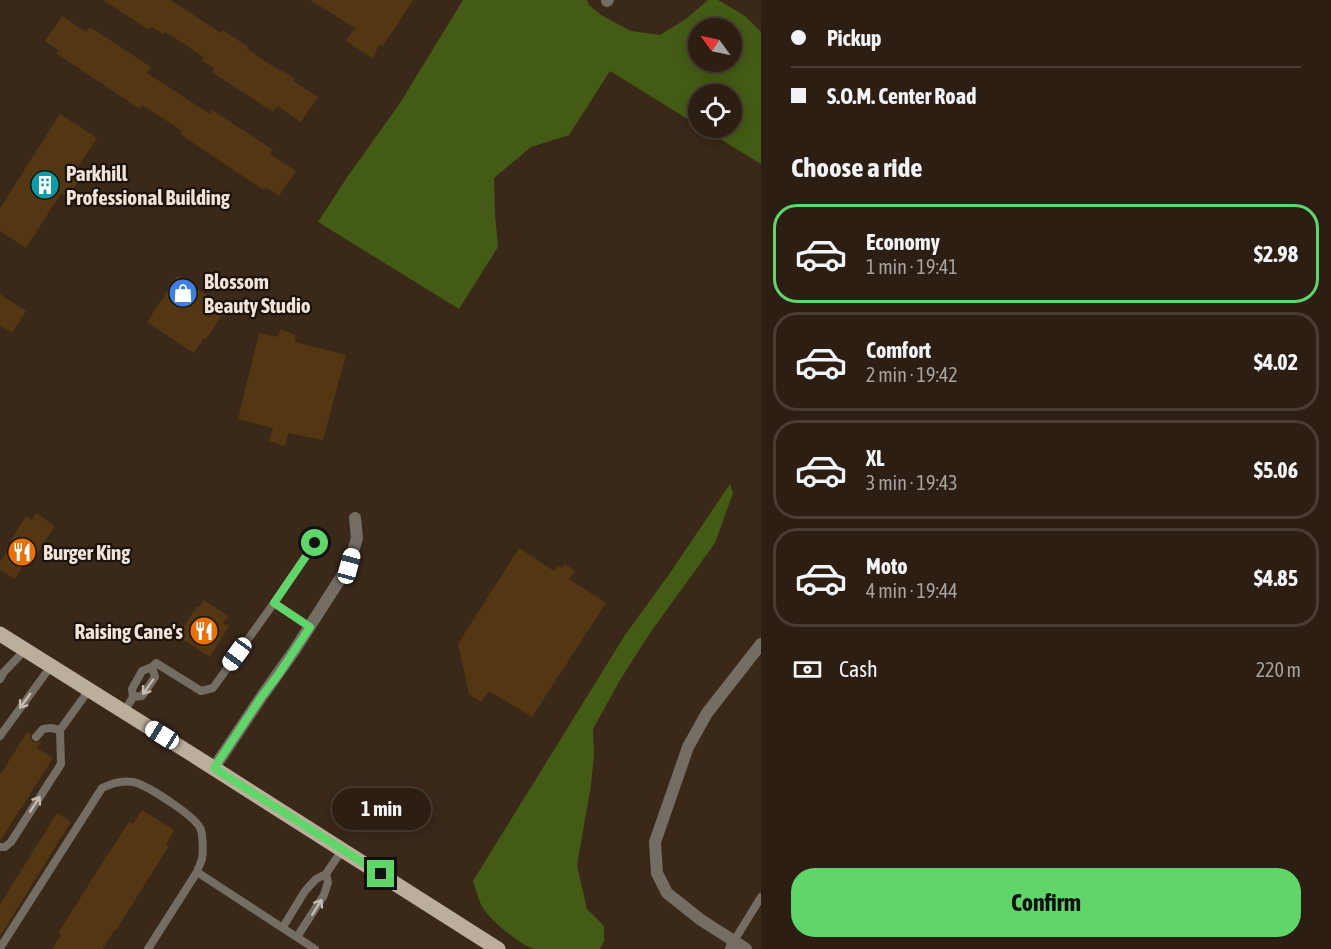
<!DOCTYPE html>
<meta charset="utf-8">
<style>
:root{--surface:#2c1e13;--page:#34271c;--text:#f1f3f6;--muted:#a6a2a0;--line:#483c33;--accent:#60d56a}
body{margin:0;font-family:"Asap Condensed",sans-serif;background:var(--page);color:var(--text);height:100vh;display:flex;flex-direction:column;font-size:22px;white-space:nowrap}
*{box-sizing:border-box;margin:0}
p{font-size:20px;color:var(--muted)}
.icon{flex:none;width:33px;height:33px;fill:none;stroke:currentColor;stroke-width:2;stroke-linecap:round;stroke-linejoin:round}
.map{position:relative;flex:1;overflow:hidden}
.side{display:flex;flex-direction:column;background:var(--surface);width:570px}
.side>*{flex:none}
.hud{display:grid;align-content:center;height:132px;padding:0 30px;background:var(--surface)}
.needle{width:39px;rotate:303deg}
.tools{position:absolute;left:688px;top:18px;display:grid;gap:12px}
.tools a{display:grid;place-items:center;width:54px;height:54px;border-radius:50%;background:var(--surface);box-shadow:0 3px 15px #0003,0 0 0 2px var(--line);font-size:30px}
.end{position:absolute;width:27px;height:27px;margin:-14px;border:8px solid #60d56a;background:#111;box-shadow:0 0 0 3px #111}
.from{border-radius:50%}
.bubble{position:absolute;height:42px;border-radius:21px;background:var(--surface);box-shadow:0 3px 15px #0003,0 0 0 2px var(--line);font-size:20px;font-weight:700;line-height:42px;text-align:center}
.car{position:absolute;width:18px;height:36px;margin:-18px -9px;border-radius:8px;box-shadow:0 0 4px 2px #0007;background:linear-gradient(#fff 24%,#345 0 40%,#fff 0 76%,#345 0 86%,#fff 0)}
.hud b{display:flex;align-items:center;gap:21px;height:57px;font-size:22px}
.hud b+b{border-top:2px solid var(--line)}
.hud i{width:15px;height:15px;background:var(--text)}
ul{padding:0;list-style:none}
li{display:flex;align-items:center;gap:18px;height:99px;margin:0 12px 9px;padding:0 18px;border:3px solid var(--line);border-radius:24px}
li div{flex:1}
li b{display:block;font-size:22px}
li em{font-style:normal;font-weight:700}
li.on{border-color:var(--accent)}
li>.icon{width:54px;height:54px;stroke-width:1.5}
h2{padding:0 30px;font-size:27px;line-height:72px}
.pay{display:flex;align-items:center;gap:15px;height:66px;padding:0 30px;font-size:22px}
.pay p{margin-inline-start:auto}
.primary-button{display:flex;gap:12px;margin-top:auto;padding:12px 30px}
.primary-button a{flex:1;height:69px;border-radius:24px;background:var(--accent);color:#111;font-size:24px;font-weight:700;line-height:69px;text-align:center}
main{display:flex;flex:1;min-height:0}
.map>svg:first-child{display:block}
.green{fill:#445b15;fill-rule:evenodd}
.building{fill:#533713}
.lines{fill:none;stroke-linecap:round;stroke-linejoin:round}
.service{stroke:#736d64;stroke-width:8}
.minor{stroke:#736d64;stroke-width:12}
.primary{stroke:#bbae9a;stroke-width:15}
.oneway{stroke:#c4bab1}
.route{stroke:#60d56a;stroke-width:8}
.labels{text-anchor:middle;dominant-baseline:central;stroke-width:4.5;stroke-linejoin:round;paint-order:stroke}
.poi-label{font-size:21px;font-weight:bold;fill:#efe3da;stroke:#1b130c;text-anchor:start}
</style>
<main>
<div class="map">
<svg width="761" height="949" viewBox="0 0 761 949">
<rect width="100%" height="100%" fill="#3a2819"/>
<!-- green -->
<path class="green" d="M463,0H587L589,5L601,15L631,31L660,35L686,19L708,0H718L745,16L761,32V164L702,128H732V94H699V126L610,71L569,135L531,147L494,178L495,215L498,247L459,309L318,222L348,176L400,103ZM699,28H732V62H699Z
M730,484L733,493L715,543L650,633L620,680L593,729L594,755L591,785L577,865L587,909L604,926V941L600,949H534C520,945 490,920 483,908C478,900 476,889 473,881L625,635L670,573Z"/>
<!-- building -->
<path class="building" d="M103,0H171L221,33L223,30L248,47L247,49L280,71L281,70L295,79L293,81L318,97L301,122L277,106L273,112L212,72L214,68L202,61L204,58L192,49L165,32L163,34L152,27L149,30Z
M310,0H413L383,46L380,44L372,58L346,41L355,28Z
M62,16L86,32L90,27L151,67L147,73L210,114L212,110L273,150L270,154L296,171L279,196L266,187L264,190L180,134L182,131L156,114L142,105L140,109L56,53L58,50L45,41Z
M60,114L97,138L74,173L81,177L68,198L61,193L26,248L0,231V208Z
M177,276L227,308L206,339L204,338L194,353L147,322Z
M0,294L26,311L12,333L0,325Z
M281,329L295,335V342L346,355L323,440L288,433L285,446L269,441L273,428L238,419L259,333L278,337Z
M36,513L55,526L30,565L25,562L15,579L0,570V562L12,543L10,541L26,516L32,520Z
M519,548L554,571L558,565L562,568L565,564L575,571L569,579L606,603L532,717L489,691L481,702L469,694L458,644Z
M204,600L228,616L223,623L229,626L210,657L178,636L197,606L199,607Z
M27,732L31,734L30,738L33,742L37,743L42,741L37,748L53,758L0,841V775Z
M142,810L174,830L166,844L169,846L116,930L115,929L103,949H52L61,935L58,933L103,862L129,822L133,824Z
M57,813L71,822L0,936V904Z"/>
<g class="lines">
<!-- service -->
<path class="service" d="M274,603L315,543
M152,667L156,663L201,691L213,688L274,603L310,627
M0,679L4,672L25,650
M124,712L133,697L132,689L142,671L152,667L155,677L142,696L133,697
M0,736L51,666
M36,737L43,729L51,728L60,730
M0,847H5L11,842L61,764L60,730L89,690
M283,927L305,891L316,879L326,874L342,850
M297,937L324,895L328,882L326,874
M734,941L761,897
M0,948L102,788C112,783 122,780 133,782C147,785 197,817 201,830C203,836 203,854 202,859C201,863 198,868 197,872
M148,949L197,872L315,949"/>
<!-- minor -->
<path class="minor" d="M607,1L608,0
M214,768L262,696L294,651L349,565L357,538L355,518
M734,941L746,949
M731,949L734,941L701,920L667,893L657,873L655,842L688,747L707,713L761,644"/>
<!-- primary -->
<path class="primary" d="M0,634L193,755L498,949"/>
</g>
<!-- one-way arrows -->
<defs><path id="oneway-shaft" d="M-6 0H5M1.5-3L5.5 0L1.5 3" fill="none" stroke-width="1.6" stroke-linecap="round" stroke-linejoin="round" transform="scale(1.5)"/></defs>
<g class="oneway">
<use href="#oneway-shaft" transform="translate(148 687) rotate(125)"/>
<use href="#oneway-shaft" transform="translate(25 701) rotate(126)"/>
<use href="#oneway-shaft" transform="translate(35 804) rotate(-57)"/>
<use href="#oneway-shaft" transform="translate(317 907) rotate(-58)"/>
</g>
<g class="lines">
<!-- route -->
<path class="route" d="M315,543L274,603L310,627L278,675L262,696L214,768L381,874"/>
</g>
<!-- icons -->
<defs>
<g id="building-disc" transform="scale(1.5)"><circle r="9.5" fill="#0f9aa8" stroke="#1b130c"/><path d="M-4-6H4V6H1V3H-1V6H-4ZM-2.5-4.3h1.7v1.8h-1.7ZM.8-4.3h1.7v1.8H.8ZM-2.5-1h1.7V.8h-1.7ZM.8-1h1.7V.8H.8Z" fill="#fff"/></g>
<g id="shop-disc" transform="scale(1.5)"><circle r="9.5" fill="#3f7fe0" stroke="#1b130c"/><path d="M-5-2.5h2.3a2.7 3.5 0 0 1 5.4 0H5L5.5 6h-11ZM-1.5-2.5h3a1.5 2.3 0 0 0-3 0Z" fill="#fff"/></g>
<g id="restaurant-disc" transform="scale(1.5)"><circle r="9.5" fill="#e8710a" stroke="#1b130c"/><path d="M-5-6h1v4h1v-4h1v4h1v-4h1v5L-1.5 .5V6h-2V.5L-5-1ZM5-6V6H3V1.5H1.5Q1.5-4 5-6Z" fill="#fff"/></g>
</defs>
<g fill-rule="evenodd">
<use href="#building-disc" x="45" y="185"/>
<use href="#shop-disc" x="183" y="293"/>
<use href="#restaurant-disc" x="22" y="552"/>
<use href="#restaurant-disc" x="204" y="631"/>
</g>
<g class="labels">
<!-- poi labels -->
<g class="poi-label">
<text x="66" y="173">Parkhill<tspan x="66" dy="24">Professional Building</tspan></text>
<text x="204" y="281">Blossom<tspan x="204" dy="24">Beauty Studio</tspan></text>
<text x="43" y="552">Burger King</text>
<text x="183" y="631" text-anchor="end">Raising Cane's</text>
</g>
</g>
</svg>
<div class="tools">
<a><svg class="needle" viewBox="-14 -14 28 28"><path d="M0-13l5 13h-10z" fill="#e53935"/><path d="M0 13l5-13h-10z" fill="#a6a2a0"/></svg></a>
<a><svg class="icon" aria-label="locate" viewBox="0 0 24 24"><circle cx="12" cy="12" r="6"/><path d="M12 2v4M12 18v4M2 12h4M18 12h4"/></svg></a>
</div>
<i class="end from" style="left:315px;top:543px"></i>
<i class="end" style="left:381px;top:874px"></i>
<div class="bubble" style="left:332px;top:788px;width:99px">1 min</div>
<i class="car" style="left:349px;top:566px;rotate:15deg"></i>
<i class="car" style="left:237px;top:654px;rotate:216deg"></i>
<i class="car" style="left:162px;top:735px;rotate:302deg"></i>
</div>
<section class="side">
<div class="hud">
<b><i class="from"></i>Pickup</b>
<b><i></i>S.O.M. Center Road</b>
</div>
<h2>Choose a ride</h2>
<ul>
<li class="on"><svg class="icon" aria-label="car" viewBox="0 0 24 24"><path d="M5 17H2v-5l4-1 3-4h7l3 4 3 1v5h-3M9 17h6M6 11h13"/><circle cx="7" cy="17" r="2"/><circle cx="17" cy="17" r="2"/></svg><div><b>Economy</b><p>1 min · 19:41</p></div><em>$2.98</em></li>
<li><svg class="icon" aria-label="car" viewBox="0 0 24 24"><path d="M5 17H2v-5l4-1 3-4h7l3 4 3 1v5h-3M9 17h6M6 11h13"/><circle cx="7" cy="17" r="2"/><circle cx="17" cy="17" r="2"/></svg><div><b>Comfort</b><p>2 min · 19:42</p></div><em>$4.02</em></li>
<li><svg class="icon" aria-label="car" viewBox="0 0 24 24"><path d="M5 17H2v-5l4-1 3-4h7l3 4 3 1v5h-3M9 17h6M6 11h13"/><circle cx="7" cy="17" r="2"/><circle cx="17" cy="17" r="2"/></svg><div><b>XL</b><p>3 min · 19:43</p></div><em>$5.06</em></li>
<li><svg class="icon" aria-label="car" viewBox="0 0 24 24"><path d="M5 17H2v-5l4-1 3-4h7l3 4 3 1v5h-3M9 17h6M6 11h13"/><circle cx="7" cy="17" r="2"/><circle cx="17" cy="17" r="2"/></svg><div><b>Moto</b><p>4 min · 19:44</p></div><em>$4.85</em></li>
</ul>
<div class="pay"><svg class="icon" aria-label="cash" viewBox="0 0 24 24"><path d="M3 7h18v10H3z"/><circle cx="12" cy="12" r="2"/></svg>Cash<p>220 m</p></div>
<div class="primary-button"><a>Confirm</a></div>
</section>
</main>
